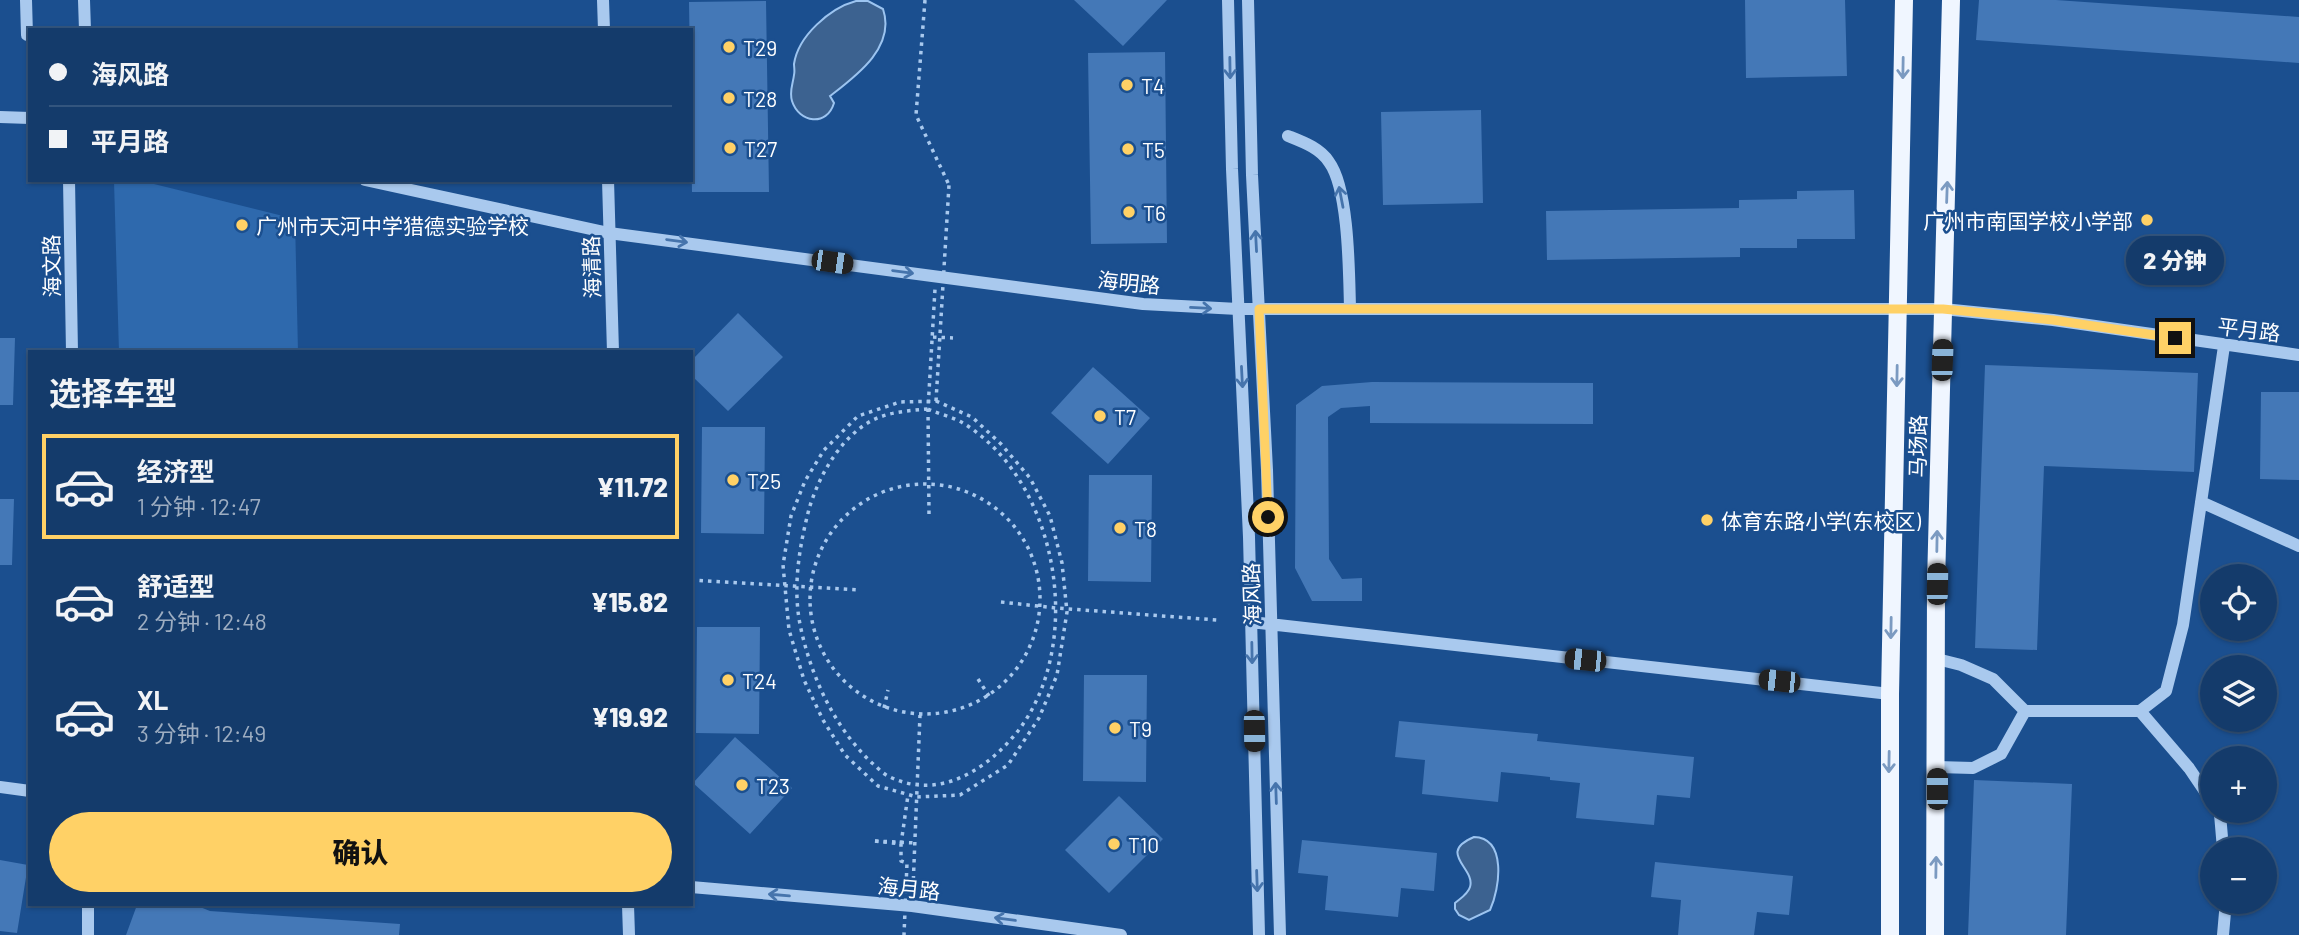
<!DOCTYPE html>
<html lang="zh">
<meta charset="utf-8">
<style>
:root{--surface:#143b6b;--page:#1d4271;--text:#f1f3f6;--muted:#9dadc1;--line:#33557e;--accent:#ffd166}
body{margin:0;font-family:Barlow,"Noto Sans SC",sans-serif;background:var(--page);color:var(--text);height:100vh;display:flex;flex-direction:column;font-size:26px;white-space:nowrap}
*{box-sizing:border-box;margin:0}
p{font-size:23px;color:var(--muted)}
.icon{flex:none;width:38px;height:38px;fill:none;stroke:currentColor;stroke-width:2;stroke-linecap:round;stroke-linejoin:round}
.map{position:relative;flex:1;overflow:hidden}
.side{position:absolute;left:28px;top:350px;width:665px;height:556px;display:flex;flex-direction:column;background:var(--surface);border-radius:0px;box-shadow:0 2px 5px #0004,0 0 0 2px var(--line)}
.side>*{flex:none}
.top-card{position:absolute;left:28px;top:28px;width:665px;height:154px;border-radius:0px;box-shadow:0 2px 5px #0004,0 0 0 2px var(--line);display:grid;align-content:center;height:154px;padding:0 21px;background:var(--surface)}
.tools{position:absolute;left:2200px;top:564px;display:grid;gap:14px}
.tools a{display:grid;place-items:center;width:77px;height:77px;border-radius:50%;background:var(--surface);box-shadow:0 2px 5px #0004,0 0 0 2px var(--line);font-size:35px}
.end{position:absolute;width:32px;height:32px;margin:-16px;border:9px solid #ffd166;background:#111;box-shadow:0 0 0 4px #111}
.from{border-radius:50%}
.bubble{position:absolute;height:49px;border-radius:24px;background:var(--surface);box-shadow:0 2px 5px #0004,0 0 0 2px var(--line);font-size:23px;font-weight:800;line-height:49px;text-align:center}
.car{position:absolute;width:21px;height:42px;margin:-21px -10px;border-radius:9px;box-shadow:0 0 5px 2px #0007;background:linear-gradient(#222 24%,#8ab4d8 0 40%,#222 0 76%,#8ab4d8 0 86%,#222 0)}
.top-card b{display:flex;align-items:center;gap:24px;height:66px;font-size:26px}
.top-card b+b{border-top:2px solid var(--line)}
.top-card i{width:18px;height:18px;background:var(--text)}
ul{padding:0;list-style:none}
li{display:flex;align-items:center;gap:21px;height:105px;margin:0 14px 10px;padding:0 7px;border:4px solid transparent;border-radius:0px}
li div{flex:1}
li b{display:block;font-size:26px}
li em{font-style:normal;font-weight:800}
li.selected{border-color:var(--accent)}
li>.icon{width:63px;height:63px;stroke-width:1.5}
h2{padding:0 21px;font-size:32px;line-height:84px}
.action{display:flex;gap:14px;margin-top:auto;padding:14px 21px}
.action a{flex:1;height:80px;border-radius:42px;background:var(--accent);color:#111;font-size:28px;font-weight:800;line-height:80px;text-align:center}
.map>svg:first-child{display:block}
.green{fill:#2e69ad}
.water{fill:#3c6290;stroke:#9cc4f0;stroke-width:2}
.building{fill:#4478b7}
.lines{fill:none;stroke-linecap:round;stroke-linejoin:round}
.path{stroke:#a9c9ee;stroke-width:3.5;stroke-dasharray:3.5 5;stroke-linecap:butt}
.minor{stroke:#a9c9ee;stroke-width:12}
.major{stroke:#f0f6ff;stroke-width:18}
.path-bridge{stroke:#a9c9ee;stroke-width:3.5;stroke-dasharray:3.5 5;stroke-linecap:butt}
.oneway{stroke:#4674ac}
.oneway2{stroke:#7b9ac1}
.route{stroke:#ffd166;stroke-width:9}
.poi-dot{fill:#ffd166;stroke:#1b4f8f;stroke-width:2.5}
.labels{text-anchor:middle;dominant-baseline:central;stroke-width:5;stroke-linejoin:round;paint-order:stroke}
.poi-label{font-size:21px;fill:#fff;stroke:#1b4f8f;text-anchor:start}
.street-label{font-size:21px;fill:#fff;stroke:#1b4f8f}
</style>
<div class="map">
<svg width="2299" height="935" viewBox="0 0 2299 935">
<rect width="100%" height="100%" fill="#1b4f8f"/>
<!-- green -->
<path class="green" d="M114,181L154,184L295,219L298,352H119Z"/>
<!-- water -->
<path class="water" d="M856,1H868L883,9C896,47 856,76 830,96L834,103C827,127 799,123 792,101C789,91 793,84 794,75C795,71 794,67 794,64C798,36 830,8 856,1Z
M1474,837C1507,838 1500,888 1490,910L1469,920L1459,915L1455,909V903C1461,898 1468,894 1470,887C1476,868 1436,853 1474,837Z"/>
<!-- building -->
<path class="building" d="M1074,0H1167L1123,46Z
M1745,0H1845L1847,76L1746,78Z
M1979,0H2056L2299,17V63L1976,40Z
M766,1L769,192H692L689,2Z
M1165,52L1167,243L1091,244L1088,53Z
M1481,110L1483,203L1383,205L1381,112Z
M1854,190L1855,239H1797V248H1740V257L1547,260L1546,211L1739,208V200L1797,199V191Z
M738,313L783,357L728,411L691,375V361Z
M0,338H15L13,405H0Z
M1985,365L2198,373L2194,472L2044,466L2037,650L1975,648Z
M1093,367L1150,418L1108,464L1051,413Z
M1372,382L1593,383V424L1370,423V406L1341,408L1328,417L1329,559L1342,579L1362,578V601H1312L1295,568L1296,405L1322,386Z
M2261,392H2299V480L2260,479Z
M702,427H765L764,534L701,533Z
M1089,475H1152L1151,582L1088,581Z
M0,499H14L12,565H0Z
M697,627H760L759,734L696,733Z
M1084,675H1147L1146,782L1083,781Z
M1399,721L1538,734L1537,741L1694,757L1690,798L1657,795L1654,825L1576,818L1580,783L1550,780V777L1501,772L1498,802L1422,794L1425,760L1395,757Z
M735,737L792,788L750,834L693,783Z
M1974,780L2072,784L2066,935H1968Z
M1119,796L1163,839L1109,893L1065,850Z
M1302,840L1437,853L1434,891L1401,888L1398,917L1325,910L1328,876L1298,873Z
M0,860L28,865L17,933L0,931Z
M1655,862L1793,876L1789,915L1757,912L1754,935H1678L1681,900L1651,897Z
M137,905H195L210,911L400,924L399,935H126Z"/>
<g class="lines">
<!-- path -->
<path class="path" d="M925,0L916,115L949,185
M933,337L953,338
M928,409C939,414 953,417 963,423C1061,483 1087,651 1013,737C981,774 935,800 888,776C882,773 877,767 872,763C835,728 812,679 801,629C792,589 799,548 809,509C818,479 836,445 863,426C882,412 906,411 928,409Z
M810 599a115 115 0 1 1 230 0a115 115 0 1 1-230 0Z
M929,514L928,409L935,289
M691,580L859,590
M1001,602L1056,608L1217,620
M978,679L989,696
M884,708L888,690
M875,841L915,843
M913,888L920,715"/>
<!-- minor -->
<path class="minor" d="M26,0L27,35
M84,0L85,30
M603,0L604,30
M1228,0L1232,169L1249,537L1259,935
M1248,0L1252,175L1267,470L1280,935
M0,117L30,118
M1288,136C1303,142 1320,148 1329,162C1349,189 1349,273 1350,308
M69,180L72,352
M365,180L609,233L1143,304L1238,309H1943L2053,320L2299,355
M608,180L613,352
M2201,502L2299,546
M1251,622L1890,694
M1937,659L1961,665L1993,679L2025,711H2140L2166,691L2183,625L2224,346
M2140,711L2189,768L2212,802
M1937,767L1973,768L2001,754L2025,711
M0,787L30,791
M2218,810L2220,814L2223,849
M691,887L912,906L1121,935
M88,905V935
M628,905L629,935
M2223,935L2226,901"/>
<!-- major -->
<path class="major" d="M1890,935V694L1904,0
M1935,935L1936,584L1951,0"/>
<!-- path-bridge -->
<path class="path-bridge" d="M936,401L972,417L1001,444L1030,478L1050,516L1062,563L1067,612L1057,675L1039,718L1008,765L960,795L917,797L878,786L845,755L823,720L804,680L789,630L783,565L791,516L805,481L824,450L858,416L900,402Z
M936,401L949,185
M875,841L901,844V861L907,863L904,935
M901,844L908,795"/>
</g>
<!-- one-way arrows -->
<defs><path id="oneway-shaft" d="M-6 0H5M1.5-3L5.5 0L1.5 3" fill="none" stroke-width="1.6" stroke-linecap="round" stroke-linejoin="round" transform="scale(1.75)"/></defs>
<g class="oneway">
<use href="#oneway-shaft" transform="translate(1230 68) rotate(89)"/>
<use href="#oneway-shaft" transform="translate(1341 197) rotate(-101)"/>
<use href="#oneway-shaft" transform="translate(677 241) rotate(8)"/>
<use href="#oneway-shaft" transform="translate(1256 241) rotate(-93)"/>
<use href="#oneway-shaft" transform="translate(903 272) rotate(8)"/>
<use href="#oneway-shaft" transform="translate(1201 308) rotate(3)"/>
<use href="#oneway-shaft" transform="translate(1242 377) rotate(87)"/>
<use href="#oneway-shaft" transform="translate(1252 653) rotate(89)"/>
<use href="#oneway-shaft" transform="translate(1276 793) rotate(-92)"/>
<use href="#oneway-shaft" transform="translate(1257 881) rotate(88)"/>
<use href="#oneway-shaft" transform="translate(779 895) rotate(-175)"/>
<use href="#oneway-shaft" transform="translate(1005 919) rotate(-172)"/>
</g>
<g class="oneway2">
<use href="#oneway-shaft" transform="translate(1903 68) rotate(91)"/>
<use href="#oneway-shaft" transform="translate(1947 192) rotate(-88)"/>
<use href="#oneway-shaft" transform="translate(1897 376) rotate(91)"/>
<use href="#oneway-shaft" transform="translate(1937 541) rotate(-89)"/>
<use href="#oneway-shaft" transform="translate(1891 628) rotate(91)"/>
<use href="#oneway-shaft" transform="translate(1889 762) rotate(91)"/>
<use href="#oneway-shaft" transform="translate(1936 867) rotate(-89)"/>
</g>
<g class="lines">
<!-- route -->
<path class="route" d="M1268,517L1259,309H1943L2053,320L2175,338"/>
</g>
<!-- markers -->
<g class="poi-dot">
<circle cx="729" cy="47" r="7"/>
<circle cx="1127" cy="85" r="7"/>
<circle cx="729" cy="98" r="7"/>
<circle cx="730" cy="148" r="7"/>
<circle cx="1128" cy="149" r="7"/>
<circle cx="1129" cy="212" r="7"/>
<circle cx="2147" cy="220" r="7"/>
<circle cx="242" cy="225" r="7"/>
<circle cx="1100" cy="416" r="7"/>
<circle cx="733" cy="480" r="7"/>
<circle cx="1707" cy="520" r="7"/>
<circle cx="1120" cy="528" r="7"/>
<circle cx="728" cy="680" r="7"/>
<circle cx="1115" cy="728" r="7"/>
<circle cx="742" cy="785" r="7"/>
<circle cx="1114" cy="844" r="7"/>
</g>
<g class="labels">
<!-- poi labels -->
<g class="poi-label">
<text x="743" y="47">T29</text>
<text x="1141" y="85">T4</text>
<text x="743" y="98">T28</text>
<text x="744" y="148">T27</text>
<text x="1142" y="149">T5</text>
<text x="1143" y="212">T6</text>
<text x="2133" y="220" text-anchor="end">广州市南国学校小学部</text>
<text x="256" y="225">广州市天河中学猎德实验学校</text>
<text x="1114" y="416">T7</text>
<text x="747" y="480">T25</text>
<text x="1721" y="520">体育东路小学(东校区)</text>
<text x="1134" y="528">T8</text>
<text x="742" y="680">T24</text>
<text x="1129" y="728">T9</text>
<text x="756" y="785">T23</text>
<text x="1128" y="844">T10</text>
</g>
<!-- street labels -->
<g class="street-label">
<text transform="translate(51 266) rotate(-91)">海文路</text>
<text transform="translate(591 267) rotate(-92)">海清路</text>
<text transform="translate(1129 282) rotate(6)">海明路</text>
<text transform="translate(2249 329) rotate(7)">平月路</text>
<text transform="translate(1917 446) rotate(-89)">马场路</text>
<text transform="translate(1251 594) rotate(-92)">海风路</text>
<text transform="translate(909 888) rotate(6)">海月路</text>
</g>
</g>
</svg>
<div class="tools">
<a><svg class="icon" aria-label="locate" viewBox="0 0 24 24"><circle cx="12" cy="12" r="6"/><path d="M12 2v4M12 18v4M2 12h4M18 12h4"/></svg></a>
<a><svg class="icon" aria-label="layers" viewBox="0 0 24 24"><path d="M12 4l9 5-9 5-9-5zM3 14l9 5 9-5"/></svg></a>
<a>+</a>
<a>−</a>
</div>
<i class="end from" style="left:1268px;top:517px"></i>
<i class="end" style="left:2175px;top:338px"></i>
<div class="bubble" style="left:2126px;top:236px;width:98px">2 分钟</div>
<i class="car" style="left:832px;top:262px;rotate:98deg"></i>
<i class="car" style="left:1942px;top:360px;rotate:2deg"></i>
<i class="car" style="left:1937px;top:584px;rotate:1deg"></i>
<i class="car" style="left:1585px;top:660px;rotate:276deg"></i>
<i class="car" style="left:1779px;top:681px;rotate:276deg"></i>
<i class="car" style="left:1254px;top:731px;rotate:179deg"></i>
<i class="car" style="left:1937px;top:789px;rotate:0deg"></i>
<div class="top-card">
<b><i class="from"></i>海风路</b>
<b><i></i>平月路</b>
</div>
<section class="side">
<h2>选择车型</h2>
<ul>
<li class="selected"><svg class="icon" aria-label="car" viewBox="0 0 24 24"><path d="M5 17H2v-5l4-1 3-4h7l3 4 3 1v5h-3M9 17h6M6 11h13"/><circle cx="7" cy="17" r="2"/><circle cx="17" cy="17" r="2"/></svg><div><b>经济型</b><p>1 分钟 · 12:47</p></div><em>¥11.72</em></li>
<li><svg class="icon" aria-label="car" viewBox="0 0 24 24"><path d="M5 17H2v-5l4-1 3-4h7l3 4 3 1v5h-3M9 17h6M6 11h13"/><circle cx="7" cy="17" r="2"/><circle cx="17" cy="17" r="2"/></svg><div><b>舒适型</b><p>2 分钟 · 12:48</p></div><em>¥15.82</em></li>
<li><svg class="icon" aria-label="car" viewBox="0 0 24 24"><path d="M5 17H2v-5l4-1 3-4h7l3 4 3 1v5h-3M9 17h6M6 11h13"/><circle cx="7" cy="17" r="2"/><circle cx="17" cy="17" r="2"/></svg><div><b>XL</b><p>3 分钟 · 12:49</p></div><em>¥19.92</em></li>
</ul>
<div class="action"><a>确认</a></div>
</section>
</div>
